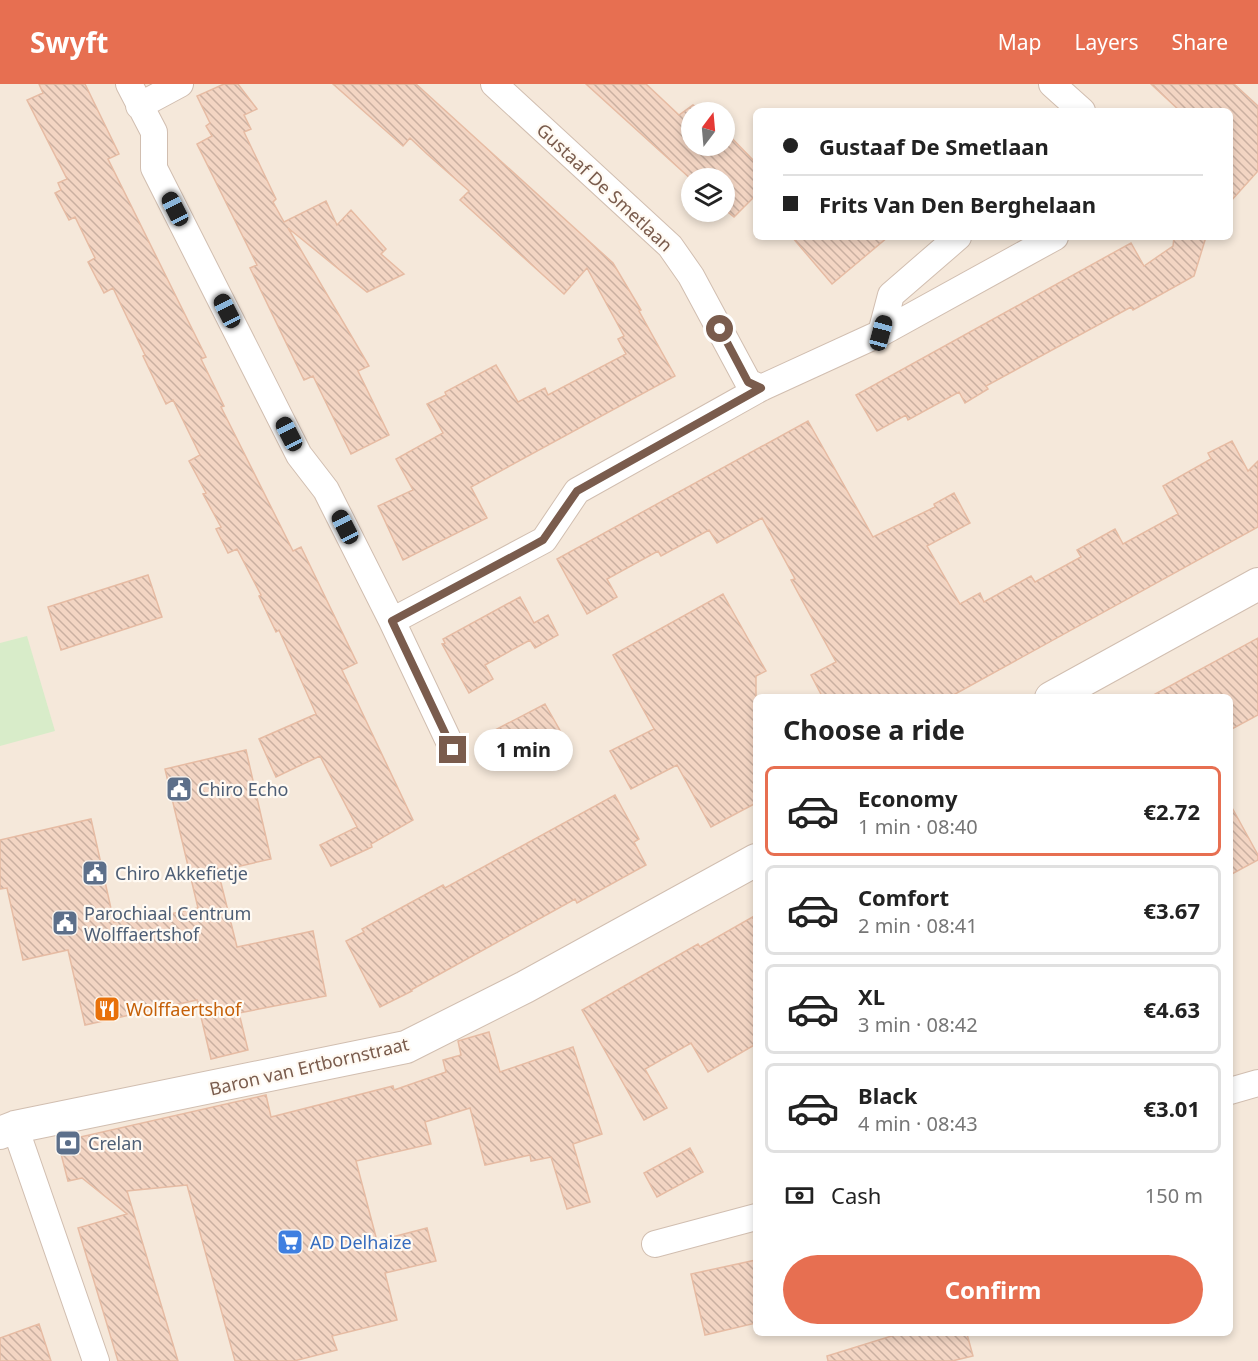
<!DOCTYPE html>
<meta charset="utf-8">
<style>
:root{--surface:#fff;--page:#f2f2f2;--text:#222;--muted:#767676;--line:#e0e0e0;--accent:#e76f51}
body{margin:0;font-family:"Noto Sans",sans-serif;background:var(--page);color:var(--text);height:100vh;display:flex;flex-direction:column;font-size:22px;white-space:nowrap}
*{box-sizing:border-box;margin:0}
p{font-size:20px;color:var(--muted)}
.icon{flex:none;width:33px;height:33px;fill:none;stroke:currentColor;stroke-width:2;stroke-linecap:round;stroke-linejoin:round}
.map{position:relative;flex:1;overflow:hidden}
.drawer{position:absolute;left:753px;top:610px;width:480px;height:642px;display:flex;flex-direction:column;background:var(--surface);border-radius:9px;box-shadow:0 3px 9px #0003}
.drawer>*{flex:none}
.guide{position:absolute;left:753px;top:24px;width:480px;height:132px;border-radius:9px;box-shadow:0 3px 9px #0003;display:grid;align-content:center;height:132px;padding:0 30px;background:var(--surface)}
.needle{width:39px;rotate:16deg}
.fabs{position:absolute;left:681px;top:18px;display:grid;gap:12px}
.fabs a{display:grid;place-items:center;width:54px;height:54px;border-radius:50%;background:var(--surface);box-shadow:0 3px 9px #0003;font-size:30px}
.end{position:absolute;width:27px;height:27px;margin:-14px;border:8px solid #7a5c4d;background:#fff;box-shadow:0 0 0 3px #fff}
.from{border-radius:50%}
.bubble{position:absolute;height:42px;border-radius:21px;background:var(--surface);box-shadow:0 3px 9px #0003;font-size:20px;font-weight:700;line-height:42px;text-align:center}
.car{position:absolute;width:18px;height:36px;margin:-18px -9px;border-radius:8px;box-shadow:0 0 4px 2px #0007;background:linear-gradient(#222 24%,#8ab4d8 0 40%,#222 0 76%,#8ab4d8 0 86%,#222 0)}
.guide b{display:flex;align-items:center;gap:21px;height:57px;font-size:22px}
.guide b+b{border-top:2px solid var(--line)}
.guide i{width:15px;height:15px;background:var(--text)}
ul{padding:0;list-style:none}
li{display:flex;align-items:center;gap:18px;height:90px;margin:0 12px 9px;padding:0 18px;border:3px solid var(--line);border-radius:9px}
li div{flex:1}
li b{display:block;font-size:22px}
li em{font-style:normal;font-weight:700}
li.current{border-color:var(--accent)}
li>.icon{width:54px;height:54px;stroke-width:1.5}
h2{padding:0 30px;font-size:27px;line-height:72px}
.pay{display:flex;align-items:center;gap:15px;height:66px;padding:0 30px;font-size:22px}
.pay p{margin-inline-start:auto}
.primary-button{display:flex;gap:12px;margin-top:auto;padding:12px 30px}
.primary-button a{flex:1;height:69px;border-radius:36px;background:var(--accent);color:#fff;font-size:24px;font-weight:700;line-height:69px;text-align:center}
header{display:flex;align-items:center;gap:36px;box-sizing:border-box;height:84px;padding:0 30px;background:var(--accent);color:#fff}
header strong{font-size:28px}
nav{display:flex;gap:33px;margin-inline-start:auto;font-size:21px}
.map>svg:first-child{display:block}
.residential{fill:#f5e8da;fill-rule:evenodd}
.pitch{fill:#d8ecc9}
.building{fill:url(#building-back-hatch);stroke:#e6bba3;stroke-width:1.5}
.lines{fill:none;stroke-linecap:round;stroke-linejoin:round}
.minor-casing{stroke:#d1beb0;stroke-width:28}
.tertiary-casing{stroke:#d1beb0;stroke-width:34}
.minor{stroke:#fff;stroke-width:26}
.tertiary{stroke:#fff;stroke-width:32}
.route{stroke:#7a5c4d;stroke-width:8}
.labels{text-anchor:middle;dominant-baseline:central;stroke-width:4.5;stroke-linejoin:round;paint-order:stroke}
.street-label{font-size:18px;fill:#7a5c4d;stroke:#fffaf3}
.service-label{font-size:18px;fill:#4e5e75;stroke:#fffaf3;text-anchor:start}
.food-label{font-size:18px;fill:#c56008;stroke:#fffaf3;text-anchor:start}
.shop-label{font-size:18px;fill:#366cbe;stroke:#fffaf3;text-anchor:start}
</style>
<header>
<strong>Swyft</strong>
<nav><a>Map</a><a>Layers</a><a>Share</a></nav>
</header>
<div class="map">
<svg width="1258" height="1277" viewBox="0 0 1258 1277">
<defs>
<pattern id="building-back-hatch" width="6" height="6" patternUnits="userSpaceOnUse" patternTransform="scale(1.5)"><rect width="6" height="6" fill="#f3d5c3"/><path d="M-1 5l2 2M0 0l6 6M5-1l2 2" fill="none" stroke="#cab0a1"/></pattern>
</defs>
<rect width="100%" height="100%" fill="#fdf6ec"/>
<!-- residential -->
<path class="residential" d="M0,0H1258V1277H0ZM756,27H1230V153H756ZM692,28H724V62H692ZM692,94H724V128H692ZM756,614H1230V1250H756Z"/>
<!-- pitch -->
<path class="pitch" d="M27,552L55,647L0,662V559Z"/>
<!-- building -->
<path class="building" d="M39,0H85L119,70L108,75L206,273L201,275L224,322L221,323L293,467L301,463L357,579L342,586L413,736L371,760L372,763L331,782L320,761L357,743L320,672L276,693L259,655L316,630L279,546L276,548L259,512L261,511L237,465L228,469L216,445L221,443L203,410L206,409L189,377L200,371L173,316L166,320L143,272L145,271L113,204L104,209L88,178L95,174L75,133L69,136L55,109L61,106L58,99L67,95L27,16L43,9Z
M224,0H238L257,25L244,31L251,45L244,48L276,115L273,118L284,138L326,117L337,141L351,126L386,165L381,170L404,190L367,208L288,144L369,282L358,287L389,351L351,370L313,292L304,296L250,184L257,181L197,60L212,52L206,42L210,39L197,12Z
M333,0H416L613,179L641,226L639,227L675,292L471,403L487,434L403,476L378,422L413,406L396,375L443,349L427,320L446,311L445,308L496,281L518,318L545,304L548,311L626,270L618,255L624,252L587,184L564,210L460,116L469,107L427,70L410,54L403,62Z
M586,0H646L679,31L693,21L704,28H692V62H724V46L756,79V111L734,133L724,125V94L692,96Z
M1151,0H1234L1258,22V87L1230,118V27H1180Z
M792,153H888L832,200Z
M1174,153H1206L1194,192L1133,226L1131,223L986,302L988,305L965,319L959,308L908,336L906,331L877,347L856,311L1131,159L1144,182L1173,162Z
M808,337L873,453L935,423L934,420L954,409L970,439L927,462L960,520L980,509L984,518L1031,492L1035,498L1081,473L1077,466L1115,445L1123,460L1178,430L1163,402L1211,375L1208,369L1232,357L1248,387L1258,377V443L948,614H823L811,591L836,578L791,496L795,495L762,434L717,459L709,446L661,472L658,467L607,495L617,513L587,530L557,475Z
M148,491L162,533L61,566L48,523Z
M723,510L766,587L756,592V719L711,743L677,681L631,705L610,667L654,645L613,571Z
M520,513L534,539L548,531L558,551L535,564L530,556L485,581L493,595L469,609L442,560L445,559L443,555Z
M1258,554V631L1230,646V614H1148Z
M545,620L570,664L544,678L536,662L511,676L495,646Z
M246,666L271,775L218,787L237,863L313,847L326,912L239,929L248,966L211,975L197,916L85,941L68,866L23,876L7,804L0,805V756L91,735L114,838L141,831L142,836L198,824L165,685Z
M615,711L639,755L634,758L646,781L577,819L575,815L411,906L412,907L380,923L346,857L364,848L362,845L443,801L445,804Z
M1230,720L1258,771V776L1230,791Z
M756,831V960L708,988L691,959L645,985L667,1024L644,1036L582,926L698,860L700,863Z
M489,948L500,988L573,963L602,1050L573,1060L590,1118L567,1125L551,1073L531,1077L530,1071L485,1081L470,1024L425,1038L431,1060L356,1077L377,1157L427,1144L436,1177L385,1189L397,1236L332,1252L337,1266L294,1277H235L187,1101L127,1107L178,1277H118L78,1144L127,1130L82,1094L68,1097L58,1058L266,1011L271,1033L393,1002L394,1006L446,988L443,976L461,971L458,957Z
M690,1064L703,1088L657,1113L644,1089Z
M756,1176V1239L705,1251L691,1190Z
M39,1240L51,1277H0V1254Z
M898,1250H967L973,1272L952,1277H828L827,1272Z"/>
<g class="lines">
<!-- minor casing -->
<g class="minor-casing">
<path id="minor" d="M129,0L154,48V84L299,371L326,406L392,537
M494,0L670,162L691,192L748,298L761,304
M1052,0L1082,27
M139,22L180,0
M881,249L891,211L958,153
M453,666L392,537L544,456L577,407L761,304L881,249L1055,153
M1230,1007L1258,999
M15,1043L96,1277
M655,1160L756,1133"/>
</g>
<!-- tertiary casing -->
<g class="tertiary-casing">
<path id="tertiary" d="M1051,614L1258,500
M0,1049L15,1043L59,1034L406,963L525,903L756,776"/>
</g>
<!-- minor -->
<use href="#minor" class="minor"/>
<!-- tertiary -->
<use href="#tertiary" class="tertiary"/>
</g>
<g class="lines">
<!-- route -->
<path class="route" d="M453,666L392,537L534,461L543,456L577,407L761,304L748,298L720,245"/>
</g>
<!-- icons -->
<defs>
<g id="civic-square" transform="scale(1.35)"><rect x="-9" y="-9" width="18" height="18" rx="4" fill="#5c6f8a" stroke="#fffaf3"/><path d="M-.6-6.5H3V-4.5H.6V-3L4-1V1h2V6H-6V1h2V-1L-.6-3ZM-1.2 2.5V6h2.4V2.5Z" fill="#fff"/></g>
<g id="restaurant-square" transform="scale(1.35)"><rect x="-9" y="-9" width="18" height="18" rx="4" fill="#e8710a" stroke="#fffaf3"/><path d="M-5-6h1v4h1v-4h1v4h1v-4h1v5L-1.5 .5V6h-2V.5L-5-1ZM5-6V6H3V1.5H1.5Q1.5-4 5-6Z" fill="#fff"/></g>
<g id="bank-square" transform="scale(1.35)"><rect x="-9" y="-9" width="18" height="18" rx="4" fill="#5c6f8a" stroke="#fffaf3"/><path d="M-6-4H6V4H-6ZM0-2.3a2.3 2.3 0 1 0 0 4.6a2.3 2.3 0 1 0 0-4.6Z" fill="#fff"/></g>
<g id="supermarket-square" transform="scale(1.35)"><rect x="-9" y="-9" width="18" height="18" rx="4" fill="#3f7fe0" stroke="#fffaf3"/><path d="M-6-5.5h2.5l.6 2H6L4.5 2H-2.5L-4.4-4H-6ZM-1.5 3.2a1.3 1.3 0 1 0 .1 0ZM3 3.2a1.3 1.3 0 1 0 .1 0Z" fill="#fff"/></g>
</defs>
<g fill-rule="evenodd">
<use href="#civic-square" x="179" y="705"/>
<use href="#civic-square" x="95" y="789"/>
<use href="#civic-square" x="65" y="839"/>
<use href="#restaurant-square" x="107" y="925"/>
<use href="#bank-square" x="68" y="1059"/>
<use href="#supermarket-square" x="290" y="1158"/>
</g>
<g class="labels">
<!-- street labels -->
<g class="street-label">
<text transform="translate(605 103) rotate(43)">Gustaaf De Smetlaan</text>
<text transform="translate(309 982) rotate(-13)">Baron van Ertbornstraat</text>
</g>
<!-- service labels -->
<g class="service-label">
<text x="198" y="705">Chiro Echo</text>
<text x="115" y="789">Chiro Akkefietje</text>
<text x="84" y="829">Parochiaal Centrum<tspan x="84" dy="21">Wolffaertshof</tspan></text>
<text x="88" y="1059">Crelan</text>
</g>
<!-- food labels -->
<g class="food-label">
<text x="126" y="925">Wolffaertshof</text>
</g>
<!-- shop labels -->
<g class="shop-label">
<text x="310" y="1158">AD Delhaize</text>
</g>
</g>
</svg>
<div class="fabs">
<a><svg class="needle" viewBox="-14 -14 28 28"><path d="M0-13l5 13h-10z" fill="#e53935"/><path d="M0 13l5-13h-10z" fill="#767676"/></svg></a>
<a><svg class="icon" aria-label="layers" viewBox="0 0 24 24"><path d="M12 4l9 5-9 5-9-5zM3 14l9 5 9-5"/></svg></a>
</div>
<i class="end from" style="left:720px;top:245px"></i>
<i class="end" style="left:453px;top:666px"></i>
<div class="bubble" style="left:474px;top:645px;width:99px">1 min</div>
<i class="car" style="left:175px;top:125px;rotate:333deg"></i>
<i class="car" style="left:227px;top:227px;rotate:333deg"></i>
<i class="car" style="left:881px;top:249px;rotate:15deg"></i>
<i class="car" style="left:289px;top:350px;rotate:333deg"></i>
<i class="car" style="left:345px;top:443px;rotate:333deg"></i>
<div class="guide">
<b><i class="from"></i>Gustaaf De Smetlaan</b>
<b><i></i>Frits Van Den Berghelaan</b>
</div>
<section class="drawer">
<h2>Choose a ride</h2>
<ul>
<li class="current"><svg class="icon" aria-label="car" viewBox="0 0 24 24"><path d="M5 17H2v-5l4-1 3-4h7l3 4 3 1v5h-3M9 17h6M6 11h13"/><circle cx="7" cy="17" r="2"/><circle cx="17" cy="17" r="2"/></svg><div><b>Economy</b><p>1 min · 08:40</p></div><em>€2.72</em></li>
<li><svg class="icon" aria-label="car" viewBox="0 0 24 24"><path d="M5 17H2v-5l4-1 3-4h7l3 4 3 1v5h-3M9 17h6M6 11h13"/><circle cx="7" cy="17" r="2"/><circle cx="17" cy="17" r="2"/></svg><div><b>Comfort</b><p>2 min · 08:41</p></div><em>€3.67</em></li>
<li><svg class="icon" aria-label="car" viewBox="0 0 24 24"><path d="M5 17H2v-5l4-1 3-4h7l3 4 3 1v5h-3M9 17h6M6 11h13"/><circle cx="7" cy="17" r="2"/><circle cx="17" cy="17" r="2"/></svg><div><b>XL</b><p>3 min · 08:42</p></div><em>€4.63</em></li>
<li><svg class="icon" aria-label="car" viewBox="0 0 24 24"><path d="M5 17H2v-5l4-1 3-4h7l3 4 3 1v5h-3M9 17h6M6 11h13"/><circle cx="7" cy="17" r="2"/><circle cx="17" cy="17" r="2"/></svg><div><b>Black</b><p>4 min · 08:43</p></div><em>€3.01</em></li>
</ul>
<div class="pay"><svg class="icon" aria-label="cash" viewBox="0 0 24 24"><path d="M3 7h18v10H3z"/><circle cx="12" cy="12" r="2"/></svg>Cash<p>150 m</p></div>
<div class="primary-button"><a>Confirm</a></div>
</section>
</div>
